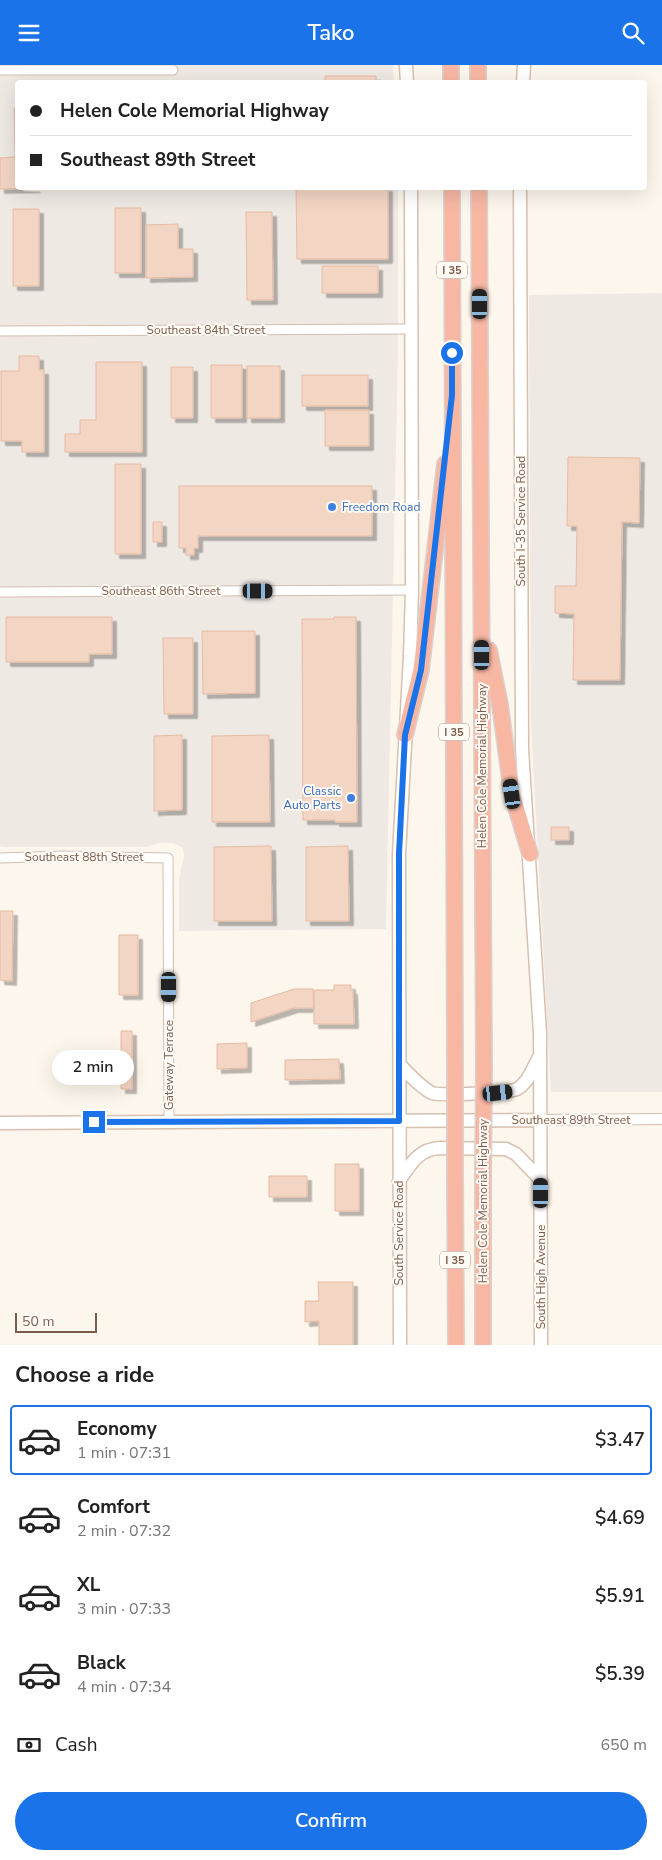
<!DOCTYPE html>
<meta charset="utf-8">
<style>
:root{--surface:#fff;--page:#f6f6f6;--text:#222;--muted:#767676;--line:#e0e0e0;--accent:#1a73e8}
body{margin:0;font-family:"Nunito Sans",sans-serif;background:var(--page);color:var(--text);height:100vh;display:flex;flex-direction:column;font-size:19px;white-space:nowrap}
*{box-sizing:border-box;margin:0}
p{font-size:16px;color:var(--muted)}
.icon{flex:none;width:28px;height:28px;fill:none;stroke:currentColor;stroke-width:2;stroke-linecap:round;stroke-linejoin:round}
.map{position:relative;height:1280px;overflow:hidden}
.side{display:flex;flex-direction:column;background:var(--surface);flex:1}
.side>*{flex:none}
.hud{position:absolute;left:15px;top:15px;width:632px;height:110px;border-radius:5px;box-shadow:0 5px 20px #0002;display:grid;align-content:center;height:110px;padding:0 15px;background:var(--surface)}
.scale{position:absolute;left:15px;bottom:12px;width:82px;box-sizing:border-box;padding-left:5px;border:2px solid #7a5c4d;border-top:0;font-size:14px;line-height:18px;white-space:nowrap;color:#7a5c4d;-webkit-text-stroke:4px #fffaf3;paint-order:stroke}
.end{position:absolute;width:22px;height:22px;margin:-11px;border:6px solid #1a73e8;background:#fff;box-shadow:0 0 0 2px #fff}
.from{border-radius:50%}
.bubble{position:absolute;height:35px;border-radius:18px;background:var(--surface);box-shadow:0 5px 20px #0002;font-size:16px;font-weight:600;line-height:35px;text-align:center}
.car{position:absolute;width:15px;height:30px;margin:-15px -8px;border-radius:6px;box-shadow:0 0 4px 1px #0007;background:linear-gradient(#222 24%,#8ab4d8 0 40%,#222 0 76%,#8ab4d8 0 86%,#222 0)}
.hud b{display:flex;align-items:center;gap:18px;height:48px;font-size:19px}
.hud b+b{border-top:1px solid var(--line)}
.hud i{width:12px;height:12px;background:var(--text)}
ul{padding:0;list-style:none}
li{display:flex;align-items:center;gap:15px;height:70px;margin:0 10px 8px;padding:0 5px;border:2px solid transparent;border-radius:5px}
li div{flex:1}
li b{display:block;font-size:19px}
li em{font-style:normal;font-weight:600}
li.selected{border-color:var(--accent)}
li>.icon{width:45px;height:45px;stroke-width:1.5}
h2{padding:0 15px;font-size:22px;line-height:60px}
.pay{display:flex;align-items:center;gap:12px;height:55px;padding:0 15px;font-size:19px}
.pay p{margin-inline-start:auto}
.primary-button{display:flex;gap:10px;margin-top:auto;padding:10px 15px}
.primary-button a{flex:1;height:58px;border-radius:30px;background:var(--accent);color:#fff;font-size:20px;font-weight:600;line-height:58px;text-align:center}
header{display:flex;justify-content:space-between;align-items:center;height:65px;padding:0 15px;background:var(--accent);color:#fff;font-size:22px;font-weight:600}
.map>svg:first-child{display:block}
.industrial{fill:#efe9e4}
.building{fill:#f3d5c3;stroke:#e6bba3;filter:url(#shadow)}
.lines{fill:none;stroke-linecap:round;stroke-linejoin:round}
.minor-casing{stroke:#d1beb0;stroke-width:11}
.tertiary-casing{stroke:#d1beb0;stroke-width:12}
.secondary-casing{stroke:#d6c0b0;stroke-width:15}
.motorway-casing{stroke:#dad1cd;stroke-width:18}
.minor{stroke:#fff;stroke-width:9}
.tertiary{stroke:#fff;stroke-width:10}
.secondary{stroke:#fff;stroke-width:12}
.motorway{stroke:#f7b7a3;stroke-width:15}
.motorway-bridge-casing{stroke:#dad1cd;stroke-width:18;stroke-linecap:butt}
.motorway-bridge{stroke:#f7b7a3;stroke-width:15}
.route{stroke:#1a73e8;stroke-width:6}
.shop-dot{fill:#3f7fe0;stroke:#fffaf3;stroke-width:2}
.labels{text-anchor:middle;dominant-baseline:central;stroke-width:4;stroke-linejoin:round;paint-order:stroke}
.shield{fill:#fffaf3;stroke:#a28b7f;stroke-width:1}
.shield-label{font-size:11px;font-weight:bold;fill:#7a5c4d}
.street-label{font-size:12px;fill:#7a5c4d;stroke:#fffaf3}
.shop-label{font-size:12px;fill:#366cbe;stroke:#fffaf3;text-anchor:start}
</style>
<header><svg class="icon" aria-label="menu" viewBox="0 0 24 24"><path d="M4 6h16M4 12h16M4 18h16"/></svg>Tako<svg class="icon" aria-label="search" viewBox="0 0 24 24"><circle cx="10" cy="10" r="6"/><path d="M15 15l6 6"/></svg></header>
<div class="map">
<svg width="662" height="1280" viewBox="0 0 662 1280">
<defs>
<filter id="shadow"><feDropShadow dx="4.5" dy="4.5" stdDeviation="0" flood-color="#0004"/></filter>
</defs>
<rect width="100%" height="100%" fill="#fdf6ec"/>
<!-- industrial -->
<path class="industrial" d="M0,0H393L394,17L18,18V122L398,123V284L386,864L179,866V814L184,791L183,783L174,778H159L147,782H4L0,781Z
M662,228V1027H551L531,660L529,230Z"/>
<!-- building -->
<path class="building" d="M325,11H376V18H325Z
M14,43H18V122L36,123L0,124V93L15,92Z
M296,122H388V194H297Z
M115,143H141V208H115Z
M13,144H39V221H13Z
M246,147H272L273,235H247Z
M178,159V184H193V212L146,213V160Z
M322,201H378V228H322Z
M19,291H39V305H44V387H22V376H1V306H19Z
M96,297H142V387H65V369H80V355H96Z
M211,300H242V353H211Z
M247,301H280V353H247Z
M171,302H193V353H171Z
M302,310H368V341H302Z
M325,345H369V381H325Z
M568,392L640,393L639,458L622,457L620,615H573L574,549L555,548V521H576L577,461H567Z
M115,399H141V489H115Z
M179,421H372V471H198V483H194V490H186V483H179Z
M153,457H162V477H153Z
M6,552H112V589H89V597H6Z
M334,552H356L357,757H335V755H303L302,554H334Z
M202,566H255V628L203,629Z
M163,573H193V649H164Z
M182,670V745L154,746V671Z
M269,670L270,757H212V671Z
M551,762H569V775H551Z
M271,781L272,856H214V782Z
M348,781L349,856H306V782Z
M0,846H13L12,916L0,915Z
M119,870H138V930H119Z
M334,920H351V925H353L354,959H314V925H334Z
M294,924H313L314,943H294L251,957V938Z
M121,966H132V1024H121Z
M247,978V1003L217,1004V979Z
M339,994L340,1014L285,1015V995Z
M335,1099H359V1146H335Z
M269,1111H307V1132H269Z
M318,1217H353V1280H319V1256L305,1257V1236H319Z"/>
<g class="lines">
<!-- minor casing -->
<g class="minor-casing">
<path id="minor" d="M0,5H173
M0,266L412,264
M0,527L412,525
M0,793L62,791L168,793L169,1057"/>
</g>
<!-- tertiary casing -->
<g class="tertiary-casing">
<path id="tertiary" d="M541,1055L662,1054"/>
</g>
<!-- secondary casing -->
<g class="secondary-casing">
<path id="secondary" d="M406,0L407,18
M523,18L524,0
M520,122L522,684L540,968L541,1280
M400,1000C409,1009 420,1022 432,1028C441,1031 509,1028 517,1024C528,1018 533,1003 539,992
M0,1058L541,1055
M399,1116C410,1100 418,1084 440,1083L506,1084L516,1089L541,1115
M400,1280L399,789L410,591L412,525L411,122"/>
</g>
<!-- motorway casing -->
<g class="motorway-casing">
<path id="motorway" d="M451,0V18
M478,0V18
M452,122L455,1004
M479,122L484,1003
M489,585L500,640L512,729L530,789
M405,670L421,605L445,399
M455,1110L456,1280
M483,1111V1280"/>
</g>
<!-- minor -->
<use href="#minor" class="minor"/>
<!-- tertiary -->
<use href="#tertiary" class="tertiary"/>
<!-- secondary -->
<use href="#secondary" class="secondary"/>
<!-- motorway -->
<use href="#motorway" class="motorway"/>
<!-- motorway-bridge casing -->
<g class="motorway-bridge-casing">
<path id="motorway-bridge" d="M455,1110V1004
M483,1111L484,1003"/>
</g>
<!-- motorway-bridge -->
<use href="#motorway-bridge" class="motorway-bridge"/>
</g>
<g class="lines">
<!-- route -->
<path class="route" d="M94,1057L399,1056V789L405,670L421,605L452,330V288"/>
</g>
<!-- markers -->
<g class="shop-dot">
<circle cx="332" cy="442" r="5"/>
<circle cx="351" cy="733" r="5"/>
</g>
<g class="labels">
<!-- shield labels -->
<g class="shield">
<rect x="437" y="196.5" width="30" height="17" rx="4"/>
<rect x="439" y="658.5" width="30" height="17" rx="4"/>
<rect x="440" y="1186.5" width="30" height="17" rx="4"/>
</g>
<g class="shield-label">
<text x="452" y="205">I 35</text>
<text x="454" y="667">I 35</text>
<text x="455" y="1195">I 35</text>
</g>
<!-- street labels -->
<g class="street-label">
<text x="206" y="265">Southeast 84th Street</text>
<text transform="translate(521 456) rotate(-90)">South I-35 Service Road</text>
<text x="161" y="526">Southeast 86th Street</text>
<text transform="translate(482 701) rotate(-90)">Helen Cole Memorial Highway</text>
<text x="84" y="792">Southeast 88th Street</text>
<text transform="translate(169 1000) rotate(-90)">Gateway Terrace</text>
<text x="571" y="1055">Southeast 89th Street</text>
<text transform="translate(483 1136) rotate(-90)">Helen Cole Memorial Highway</text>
<text transform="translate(399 1168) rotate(-90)">South Service Road</text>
<text transform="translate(541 1212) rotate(-90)">South High Avenue</text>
</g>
<!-- shop labels -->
<g class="shop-label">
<text x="342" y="442">Freedom Road</text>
<text x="341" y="726" text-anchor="end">Classic<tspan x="341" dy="14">Auto Parts</tspan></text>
</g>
</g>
</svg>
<div class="scale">50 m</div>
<i class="end from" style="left:452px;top:288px"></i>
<i class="end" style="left:94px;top:1057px"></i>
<div class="bubble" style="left:52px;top:985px;width:82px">2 min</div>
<i class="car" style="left:480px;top:239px;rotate:0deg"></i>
<i class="car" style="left:258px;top:526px;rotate:90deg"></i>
<i class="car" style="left:482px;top:590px;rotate:0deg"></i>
<i class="car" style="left:512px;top:729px;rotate:352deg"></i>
<i class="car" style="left:169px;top:922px;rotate:180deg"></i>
<i class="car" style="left:498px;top:1028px;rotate:84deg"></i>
<i class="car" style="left:541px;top:1128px;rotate:0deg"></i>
<div class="hud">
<b><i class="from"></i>Helen Cole Memorial Highway</b>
<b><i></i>Southeast 89th Street</b>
</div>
</div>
<section class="side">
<h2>Choose a ride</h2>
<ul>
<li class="selected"><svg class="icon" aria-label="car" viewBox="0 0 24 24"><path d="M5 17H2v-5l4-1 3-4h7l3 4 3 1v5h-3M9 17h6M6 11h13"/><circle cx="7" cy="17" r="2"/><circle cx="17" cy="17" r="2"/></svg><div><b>Economy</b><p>1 min · 07:31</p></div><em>$3.47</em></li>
<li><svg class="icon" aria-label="car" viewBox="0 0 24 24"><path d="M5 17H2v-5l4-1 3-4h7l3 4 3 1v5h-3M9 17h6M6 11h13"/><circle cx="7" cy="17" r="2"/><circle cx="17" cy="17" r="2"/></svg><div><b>Comfort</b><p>2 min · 07:32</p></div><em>$4.69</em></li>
<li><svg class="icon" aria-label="car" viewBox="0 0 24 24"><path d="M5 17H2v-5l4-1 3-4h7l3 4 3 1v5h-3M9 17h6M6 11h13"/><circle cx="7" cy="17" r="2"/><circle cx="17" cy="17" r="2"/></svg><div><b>XL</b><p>3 min · 07:33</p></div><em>$5.91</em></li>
<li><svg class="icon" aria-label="car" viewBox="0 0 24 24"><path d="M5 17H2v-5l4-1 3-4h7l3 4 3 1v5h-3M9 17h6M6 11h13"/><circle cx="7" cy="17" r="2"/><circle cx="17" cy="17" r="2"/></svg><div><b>Black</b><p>4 min · 07:34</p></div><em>$5.39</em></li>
</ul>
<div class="pay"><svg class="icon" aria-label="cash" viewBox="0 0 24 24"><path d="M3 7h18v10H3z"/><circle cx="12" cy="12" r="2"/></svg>Cash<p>650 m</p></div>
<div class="primary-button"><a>Confirm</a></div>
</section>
